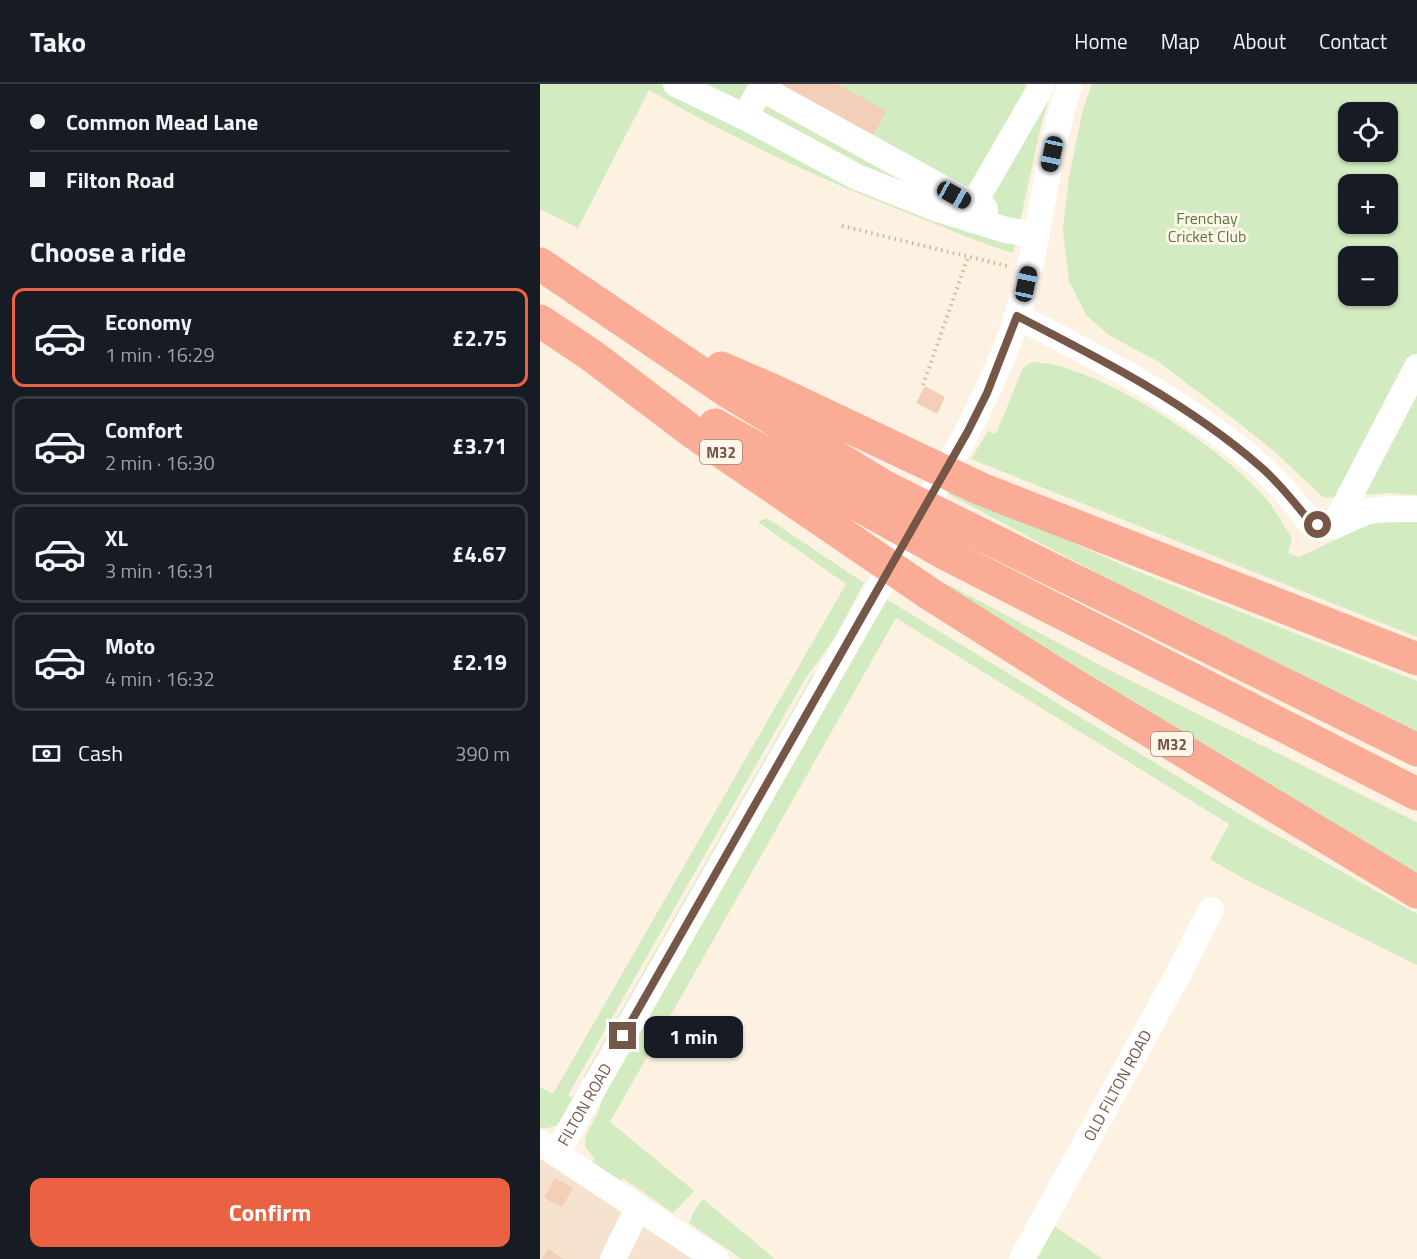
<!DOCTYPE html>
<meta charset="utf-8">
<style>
:root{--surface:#171b24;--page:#20242c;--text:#f1f3f6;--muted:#9ea1a6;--line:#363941;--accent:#eb6242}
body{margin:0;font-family:"Titillium Web",sans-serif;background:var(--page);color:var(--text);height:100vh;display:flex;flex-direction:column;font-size:22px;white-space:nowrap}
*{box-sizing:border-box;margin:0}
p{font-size:20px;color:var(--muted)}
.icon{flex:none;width:33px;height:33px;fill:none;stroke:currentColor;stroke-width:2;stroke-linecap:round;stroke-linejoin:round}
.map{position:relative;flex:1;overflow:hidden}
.details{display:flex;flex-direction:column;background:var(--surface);width:540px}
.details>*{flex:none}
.guide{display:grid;align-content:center;height:132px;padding:0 30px;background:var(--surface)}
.fabs{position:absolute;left:798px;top:18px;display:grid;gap:12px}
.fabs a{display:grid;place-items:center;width:60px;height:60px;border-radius:12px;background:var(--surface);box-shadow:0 2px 4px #0004;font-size:30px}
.end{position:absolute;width:27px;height:27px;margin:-14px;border:8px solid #755647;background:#fff;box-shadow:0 0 0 3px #fff}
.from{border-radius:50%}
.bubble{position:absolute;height:42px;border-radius:12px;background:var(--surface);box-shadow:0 2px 4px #0004;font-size:20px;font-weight:700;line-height:42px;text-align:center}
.car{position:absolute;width:18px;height:36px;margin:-18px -9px;border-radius:8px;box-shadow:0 0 4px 2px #0007;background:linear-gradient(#222 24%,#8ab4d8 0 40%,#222 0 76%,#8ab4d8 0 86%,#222 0)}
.guide b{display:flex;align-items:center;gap:21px;height:57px;font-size:22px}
.guide b+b{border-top:2px solid var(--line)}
.guide i{width:15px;height:15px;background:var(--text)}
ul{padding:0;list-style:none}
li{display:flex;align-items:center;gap:18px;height:99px;margin:0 12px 9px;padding:0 18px;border:3px solid var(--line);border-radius:12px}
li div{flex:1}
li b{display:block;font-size:22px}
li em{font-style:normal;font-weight:700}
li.current{border-color:var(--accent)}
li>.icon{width:54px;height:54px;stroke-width:1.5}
h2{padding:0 30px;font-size:27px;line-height:72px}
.pay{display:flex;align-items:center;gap:15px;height:66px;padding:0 30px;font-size:22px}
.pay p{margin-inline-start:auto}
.action{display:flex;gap:12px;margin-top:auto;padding:12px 30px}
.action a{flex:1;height:69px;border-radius:12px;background:var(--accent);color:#fff;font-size:24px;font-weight:700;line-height:69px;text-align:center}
header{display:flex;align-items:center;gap:36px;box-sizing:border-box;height:84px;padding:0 30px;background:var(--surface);border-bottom:2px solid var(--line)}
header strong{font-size:28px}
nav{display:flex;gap:33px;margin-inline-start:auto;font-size:21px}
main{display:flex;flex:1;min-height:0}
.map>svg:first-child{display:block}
.residential{fill:#f5e3d0}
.green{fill:#d2ebc0;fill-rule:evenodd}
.building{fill:#f3ceb8}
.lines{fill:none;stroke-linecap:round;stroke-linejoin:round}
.path{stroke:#d8b19b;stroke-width:4;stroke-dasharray:1.5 4.5;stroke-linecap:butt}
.minor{stroke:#fff;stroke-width:26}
.highway{stroke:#faac96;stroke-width:33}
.route{stroke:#755647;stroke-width:8}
.labels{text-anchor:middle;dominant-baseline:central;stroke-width:6;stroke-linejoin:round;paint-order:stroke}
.shield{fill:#fff5e8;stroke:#9e8677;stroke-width:1.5}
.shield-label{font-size:15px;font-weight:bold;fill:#755647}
.park-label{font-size:16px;fill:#537b3f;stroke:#fff5e8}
.street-label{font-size:16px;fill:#755647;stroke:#fff5e8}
</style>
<header>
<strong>Tako</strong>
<nav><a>Home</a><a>Map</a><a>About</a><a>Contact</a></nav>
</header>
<main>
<section class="details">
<div class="guide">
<b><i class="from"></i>Common Mead Lane</b>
<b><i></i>Filton Road</b>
</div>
<h2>Choose a ride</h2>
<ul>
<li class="current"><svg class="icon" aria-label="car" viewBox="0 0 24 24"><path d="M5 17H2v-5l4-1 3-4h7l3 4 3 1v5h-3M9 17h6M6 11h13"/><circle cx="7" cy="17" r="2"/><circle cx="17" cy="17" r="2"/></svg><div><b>Economy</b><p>1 min · 16:29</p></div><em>£2.75</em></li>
<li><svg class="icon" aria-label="car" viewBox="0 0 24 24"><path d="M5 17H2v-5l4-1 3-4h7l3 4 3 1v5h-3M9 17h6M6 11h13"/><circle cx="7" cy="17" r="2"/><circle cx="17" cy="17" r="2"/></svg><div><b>Comfort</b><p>2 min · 16:30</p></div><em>£3.71</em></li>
<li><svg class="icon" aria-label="car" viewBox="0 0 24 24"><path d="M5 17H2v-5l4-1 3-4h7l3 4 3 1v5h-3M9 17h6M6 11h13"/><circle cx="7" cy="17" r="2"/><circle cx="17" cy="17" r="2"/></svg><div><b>XL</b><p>3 min · 16:31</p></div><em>£4.67</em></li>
<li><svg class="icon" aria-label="car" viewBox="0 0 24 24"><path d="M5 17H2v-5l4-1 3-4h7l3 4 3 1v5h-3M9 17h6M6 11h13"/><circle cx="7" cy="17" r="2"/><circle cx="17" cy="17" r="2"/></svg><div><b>Moto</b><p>4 min · 16:32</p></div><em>£2.19</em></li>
</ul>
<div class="pay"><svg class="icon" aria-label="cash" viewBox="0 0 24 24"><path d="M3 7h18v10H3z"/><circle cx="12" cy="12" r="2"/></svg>Cash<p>390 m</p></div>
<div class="action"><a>Confirm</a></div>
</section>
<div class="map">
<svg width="877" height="1175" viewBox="0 0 877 1175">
<rect width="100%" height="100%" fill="#fdf1e1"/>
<!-- residential -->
<path class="residential" d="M0,1071L153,1175H0Z"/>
<!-- green -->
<path class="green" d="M0,0H513L501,42L473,169C442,160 413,147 383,135C289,99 196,57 109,6L38,144L0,125Z
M552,0H877V411L849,409L784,414L735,368L700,340L619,278L570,252L546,231L529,197L523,146L529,93L543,25ZM808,28H848V68H808ZM808,100H848V140H808ZM808,172H848V212H808Z
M492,278C558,280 680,363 724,412C735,425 743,441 752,454L748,469L759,473L806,451L833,433H877V553L431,375L448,347L456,350L483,284Z
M411,404L594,486L877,597V651L628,527L399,405Z
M227,434L324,499L294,555L265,595L28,1011L38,1016C26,1033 23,1045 0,1044V1003L13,1010L306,500L218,438Z
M409,501L577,590L877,738V798L406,507Z
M346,515L696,728L877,830V881L704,795L670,775L689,740L356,534L70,1038L154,1107L133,1129L83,1094L78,1100L50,1081L55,1075L45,1063C43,1045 62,1033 62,1012Z
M290,571L45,1003L44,992L272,592Z
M163,1115L235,1175H202L149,1139L154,1127Z
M511,1140L563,1175H493Z"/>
<!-- building -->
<path class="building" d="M244,0H297L346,27L332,53L242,4Z
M385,302L405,313L397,330L376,319Z
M15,1094L33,1104L22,1123L4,1114Z
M8,1165L24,1175H2Z"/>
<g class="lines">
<!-- path -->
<path class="path" d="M302,142L467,182
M383,301L428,173"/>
<!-- minor -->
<g class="minor">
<path d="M136,0L205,33L317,93L395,124L466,146L495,151"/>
<path d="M205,33L221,4L433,121L445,125"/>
<path d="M433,121L501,3"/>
<path d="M477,232C563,276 649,320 722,384C740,400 756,420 771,439C797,448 807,433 830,427C845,424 861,425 877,425"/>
<path d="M794,442L877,283"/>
<path d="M0,1059L176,1175"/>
<path id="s1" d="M16,1070L428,347C449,304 470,261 482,215C502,144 506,70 530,0"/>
<path d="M73,1175L98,1124"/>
<path id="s2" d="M482,1175L636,894L671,826"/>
</g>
<!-- highway -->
<path class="highway" d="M0,180L190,309L347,404L877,666
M0,237L51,271L154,349L390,510L529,598L877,808
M181,284L232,306L441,405L877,575
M175,341L408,471L877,710"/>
</g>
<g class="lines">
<!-- route -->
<path class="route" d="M83,952L428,347L447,309L477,232C563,276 649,320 722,384C740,400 756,420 771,439L778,441"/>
</g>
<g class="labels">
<!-- shield labels -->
<g class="shield">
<rect x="160" y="356" width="42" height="24" rx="4.5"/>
<rect x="611" y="648" width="42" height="24" rx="4.5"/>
</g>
<g class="shield-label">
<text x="181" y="368">M32</text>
<text x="632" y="660">M32</text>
</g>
<!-- park labels -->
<g class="park-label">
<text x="667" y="134">Frenchay<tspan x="667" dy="18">Cricket Club</tspan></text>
</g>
<!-- street labels -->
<g class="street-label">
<text stroke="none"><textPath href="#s2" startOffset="198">OLD FILTON ROAD</textPath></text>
<text stroke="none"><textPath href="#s1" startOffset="57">FILTON ROAD</textPath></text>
</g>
</g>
</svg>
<div class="fabs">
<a><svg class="icon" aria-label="locate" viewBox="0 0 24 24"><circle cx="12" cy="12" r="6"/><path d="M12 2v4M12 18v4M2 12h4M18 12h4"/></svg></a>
<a>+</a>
<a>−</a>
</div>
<i class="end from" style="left:778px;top:441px"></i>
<i class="end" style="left:83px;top:952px"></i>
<div class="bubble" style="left:104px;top:932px;width:99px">1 min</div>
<i class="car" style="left:512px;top:70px;rotate:192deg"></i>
<i class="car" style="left:414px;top:111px;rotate:119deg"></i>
<i class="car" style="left:486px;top:200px;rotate:12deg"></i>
</div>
</main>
